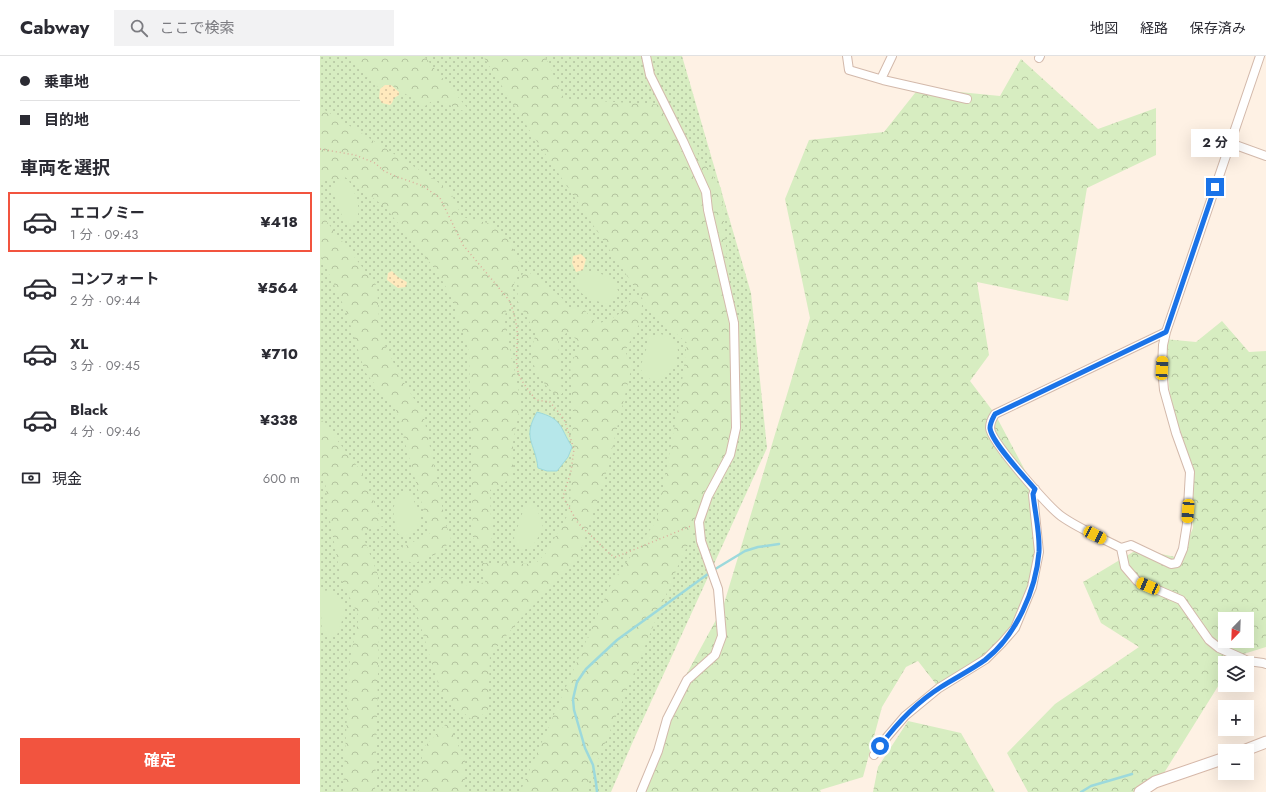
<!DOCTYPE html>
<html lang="ja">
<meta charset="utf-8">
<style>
:root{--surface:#fff;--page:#f2f2f3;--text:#2b2b33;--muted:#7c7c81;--line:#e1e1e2;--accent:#f2543f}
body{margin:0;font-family:Jost,"Noto Sans JP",sans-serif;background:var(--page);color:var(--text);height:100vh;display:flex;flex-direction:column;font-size:15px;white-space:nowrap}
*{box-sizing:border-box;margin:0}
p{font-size:13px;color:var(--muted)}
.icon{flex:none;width:22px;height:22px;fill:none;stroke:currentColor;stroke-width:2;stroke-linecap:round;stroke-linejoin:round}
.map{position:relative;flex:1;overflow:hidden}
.details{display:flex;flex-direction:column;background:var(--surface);width:320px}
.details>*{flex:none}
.banner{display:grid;align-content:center;height:88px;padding:0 20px;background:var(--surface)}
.needle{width:26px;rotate:203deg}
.tools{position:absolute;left:898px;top:556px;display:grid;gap:8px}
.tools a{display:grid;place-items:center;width:36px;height:36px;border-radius:0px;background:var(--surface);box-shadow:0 4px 16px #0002;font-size:20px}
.end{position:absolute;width:18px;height:18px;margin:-9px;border:5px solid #1a73e8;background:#fff;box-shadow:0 0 0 2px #fff}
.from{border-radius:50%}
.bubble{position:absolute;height:28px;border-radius:0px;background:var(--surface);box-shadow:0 4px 16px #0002;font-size:13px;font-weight:700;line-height:28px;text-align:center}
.car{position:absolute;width:12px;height:24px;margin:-12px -6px;border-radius:5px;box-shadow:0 0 3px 1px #0007;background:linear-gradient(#f5c518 24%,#345 0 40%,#f5c518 0 76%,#345 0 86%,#f5c518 0)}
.banner b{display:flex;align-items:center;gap:14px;height:38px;font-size:15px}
.banner b+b{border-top:1px solid var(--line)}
.banner i{width:10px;height:10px;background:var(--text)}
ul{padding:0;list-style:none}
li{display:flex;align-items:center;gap:12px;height:60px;margin:0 8px 6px;padding:0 12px;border:2px solid transparent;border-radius:0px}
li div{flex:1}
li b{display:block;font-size:15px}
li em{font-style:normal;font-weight:700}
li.current{border-color:var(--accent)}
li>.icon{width:36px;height:36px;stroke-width:1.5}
h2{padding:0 20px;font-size:18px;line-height:48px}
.pay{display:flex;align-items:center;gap:10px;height:44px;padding:0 20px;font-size:15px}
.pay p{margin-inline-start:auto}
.primary-button{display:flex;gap:8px;margin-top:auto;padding:8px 20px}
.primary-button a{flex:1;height:46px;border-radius:0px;background:var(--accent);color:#fff;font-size:16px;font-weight:700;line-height:46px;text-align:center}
header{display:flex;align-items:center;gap:24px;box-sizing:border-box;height:56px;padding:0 20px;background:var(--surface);border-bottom:1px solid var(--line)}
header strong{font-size:19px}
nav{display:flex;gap:22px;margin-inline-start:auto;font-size:14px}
.search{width:280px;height:36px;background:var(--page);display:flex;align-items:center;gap:10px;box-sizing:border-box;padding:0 14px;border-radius:0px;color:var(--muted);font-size:15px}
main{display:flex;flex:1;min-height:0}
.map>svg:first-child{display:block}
.grass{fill:url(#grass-dots)}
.forest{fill:url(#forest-crowns);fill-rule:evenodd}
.sand{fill:url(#sand-dots)}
.pitch{fill:#d7edc1}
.water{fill:#b6e7ea;stroke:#9cd9dc}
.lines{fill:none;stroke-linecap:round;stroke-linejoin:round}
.stream{stroke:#9cd9dc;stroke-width:2.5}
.minor-casing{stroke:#d3b9ab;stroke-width:10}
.secondary-casing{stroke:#d6b8a9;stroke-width:13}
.path{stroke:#dbae9c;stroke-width:1.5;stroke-dasharray:1 3;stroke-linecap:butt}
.minor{stroke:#fff;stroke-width:8}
.secondary{stroke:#fff;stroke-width:11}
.route{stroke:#1a73e8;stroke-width:5}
</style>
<header>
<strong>Cabway</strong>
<div class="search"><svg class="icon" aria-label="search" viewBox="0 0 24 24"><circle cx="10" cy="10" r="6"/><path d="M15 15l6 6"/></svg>ここで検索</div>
<nav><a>地図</a><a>経路</a><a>保存済み</a></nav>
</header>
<main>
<section class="details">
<div class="banner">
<b><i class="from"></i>乗車地</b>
<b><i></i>目的地</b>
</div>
<h2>車両を選択</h2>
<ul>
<li class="current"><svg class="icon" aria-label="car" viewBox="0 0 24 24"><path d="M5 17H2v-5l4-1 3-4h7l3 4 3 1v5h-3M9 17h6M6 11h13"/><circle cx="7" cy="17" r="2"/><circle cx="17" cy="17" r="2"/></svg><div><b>エコノミー</b><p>1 分 · 09:43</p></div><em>¥418</em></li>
<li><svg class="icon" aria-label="car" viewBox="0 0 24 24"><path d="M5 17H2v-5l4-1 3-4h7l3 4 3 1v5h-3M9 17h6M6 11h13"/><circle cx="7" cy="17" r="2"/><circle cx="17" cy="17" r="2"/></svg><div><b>コンフォート</b><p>2 分 · 09:44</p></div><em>¥564</em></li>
<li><svg class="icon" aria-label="car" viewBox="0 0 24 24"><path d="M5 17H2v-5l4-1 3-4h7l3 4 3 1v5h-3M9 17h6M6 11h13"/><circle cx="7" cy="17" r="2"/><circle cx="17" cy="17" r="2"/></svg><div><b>XL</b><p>3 分 · 09:45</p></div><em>¥710</em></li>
<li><svg class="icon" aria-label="car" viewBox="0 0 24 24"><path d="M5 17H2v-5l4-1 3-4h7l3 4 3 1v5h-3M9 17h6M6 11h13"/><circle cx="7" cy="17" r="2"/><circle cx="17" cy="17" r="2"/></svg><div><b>Black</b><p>4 分 · 09:46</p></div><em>¥338</em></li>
</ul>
<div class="pay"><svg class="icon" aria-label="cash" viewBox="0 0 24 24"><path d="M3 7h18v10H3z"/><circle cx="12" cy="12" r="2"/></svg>現金<p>600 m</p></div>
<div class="primary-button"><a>確定</a></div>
</section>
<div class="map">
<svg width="946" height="736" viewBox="0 0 946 736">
<defs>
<pattern id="grass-dots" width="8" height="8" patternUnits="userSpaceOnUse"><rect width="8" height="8" fill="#d7edc1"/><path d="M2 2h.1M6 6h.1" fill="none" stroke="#b3c39f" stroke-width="1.8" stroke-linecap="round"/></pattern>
<pattern id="forest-crowns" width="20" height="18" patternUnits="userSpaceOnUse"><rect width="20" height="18" fill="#d7edc1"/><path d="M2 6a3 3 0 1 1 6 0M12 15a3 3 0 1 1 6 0" fill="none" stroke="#b3c39f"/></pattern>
<pattern id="sand-dots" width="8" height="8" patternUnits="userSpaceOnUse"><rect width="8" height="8" fill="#ffe9bd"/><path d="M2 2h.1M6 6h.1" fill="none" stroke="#d3bf9b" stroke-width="1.8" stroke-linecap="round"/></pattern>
</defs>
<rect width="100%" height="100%" fill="#fef1e4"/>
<!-- grass -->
<path class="grass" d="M0,0H362L431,237L447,392L314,683L291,736H0Z"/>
<!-- forest -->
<path class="forest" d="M30,0H104L153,59L115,43L105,50L71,29H65L60,33L45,19Z
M163,0H225L244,43L345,49L401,132L422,374L358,510L265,736H200L291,528L337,464L360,341L367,287L332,257L210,75Z
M701,3L778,73L836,52V99L767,132L748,245L657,226L669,299L650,325L675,358L715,433L714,523L682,587L619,632L598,605L586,611L562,651L543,721L500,734L501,736H326L352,645L403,551L490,262L465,143L489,84L564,76L599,32L680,40Z
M0,51L112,122L130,135L142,161L172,168L187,181L200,208L184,263L201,346L193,386V422L170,434L172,495L161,492L153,482L149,295L130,238L116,214L65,151L25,121L0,126Z
M0,157L57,230L60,279L81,322L103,357L126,469L131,482L123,495L93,508L74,496L110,477L76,354L45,316L26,255L0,198Z
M204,216L210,217L242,242L250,253L262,251L277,268C298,261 303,257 315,238L322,249L321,265L305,295L312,310L285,422L257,505L201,562L170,599L168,656L152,664L121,637L90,535L125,521L149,530L166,526L161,507L215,508L226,497L250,455L253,357L250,308L261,291L258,285L248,276L238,283L242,338L237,339C225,331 213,315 212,299C211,292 214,284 216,277L197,244L199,223Z
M902,265L929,296L946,295V591L917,600L913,607H905V619L844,717L817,736H708L687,697L735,648L819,591L781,567L763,526L818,493L860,502L873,472L870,416L853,367L844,283L876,286ZM905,563H927V585H905Z
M0,362L41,415L64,470L41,475L58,519L59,577L55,736H23L30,602L39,561L21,523L10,465L5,425L0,420Z
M588,665L641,677L675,736H553L558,711Z
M128,666L145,705V736H98L103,692Z"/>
<!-- sand -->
<path class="sand" d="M65,29H71L79,36V39L74,42L72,47L70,49L62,47L59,42L60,33Z
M261,198L266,203L263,214L256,216L252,207L253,200Z
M72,215L78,221L87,226L86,231L78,232L67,224L68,217Z"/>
<!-- pitch -->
<path class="pitch" d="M24,124L29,125C36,139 42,151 36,166L31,168H26C20,157 17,145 12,134C15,128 17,125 24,124Z
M263,214L275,216L290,221L299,236L287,248C273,244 260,241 255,227Z
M340,278L352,281L358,294L355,309L339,323L333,325L324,319L320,312L327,291L329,281Z
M85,435C90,438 92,441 95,447C97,451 101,455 101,459C102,468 91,477 83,481L78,478C73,464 69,443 85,435Z
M205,449H211L217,452L223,471C218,482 213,496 200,493L196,488L194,482Z
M11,534L23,549L24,559L17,579L10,580L2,576L0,537L3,535Z"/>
<!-- water -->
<path class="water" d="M217,356C243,363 239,370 252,391L248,401L237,415H227L218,412C215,386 202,382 217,356Z"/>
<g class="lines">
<!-- stream -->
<path class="stream" d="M277,736L276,727L273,709L265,692L254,654L253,643L257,626L266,613L297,584L392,515L425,495L438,491L459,488
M761,736L771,730L812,718"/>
<!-- minor casing -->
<g class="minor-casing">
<path id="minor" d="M527,0L529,14L563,24L647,43
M719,2L720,0
M561,23L572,0
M910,87L946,100
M846,276L675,358C673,361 670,367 670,372C671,386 729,451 741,460C759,473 782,482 801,492L811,489L851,508L857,507L863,493L867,468L870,416L856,377L844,334L842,312L843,289L846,276L940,0
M801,492L805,511L817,525L861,544L889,584L899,592L928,605L943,607L946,608
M554,699L567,681L585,660L619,632L666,603L682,587L695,572L712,531L719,496L713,439L715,433
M321,736L338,695L347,663L367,624L395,599L402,580L398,533L381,485L379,466L388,440L410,399L416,372L414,267L388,154L386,136L363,85L330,19L326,0"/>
</g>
<!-- secondary casing -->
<g class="secondary-casing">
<path id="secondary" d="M923,695L946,686
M820,736L835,726L905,702"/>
</g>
<!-- path -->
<path class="path" d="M0,93L35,99L55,107L64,115L75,120L103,130L120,142L143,189L189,244C193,253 196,264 197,274C199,289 193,306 200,321C204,329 210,336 216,344L230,346L244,363L254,393L251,415L243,441L258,467L291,499L296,501L371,470"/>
<!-- minor -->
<use href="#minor" class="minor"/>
<!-- secondary -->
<use href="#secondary" class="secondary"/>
</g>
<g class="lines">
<!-- route -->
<path class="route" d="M560,690C577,667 597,646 621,631C635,622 651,614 665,604C696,580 716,534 719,496C720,477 715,457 713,438L715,433C705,421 671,386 670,372C670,367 673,362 675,358L846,276L895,131"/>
</g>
</svg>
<div class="tools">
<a><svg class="needle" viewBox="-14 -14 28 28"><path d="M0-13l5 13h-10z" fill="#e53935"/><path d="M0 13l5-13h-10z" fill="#7c7c81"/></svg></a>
<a><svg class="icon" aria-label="layers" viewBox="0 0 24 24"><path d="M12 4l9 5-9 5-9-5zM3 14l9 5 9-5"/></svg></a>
<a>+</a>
<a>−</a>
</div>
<i class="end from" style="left:560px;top:690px"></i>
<i class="end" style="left:895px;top:131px"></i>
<div class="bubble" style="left:871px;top:73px;width:48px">2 分</div>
<i class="car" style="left:842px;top:312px;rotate:3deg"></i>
<i class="car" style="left:868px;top:455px;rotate:184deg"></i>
<i class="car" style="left:775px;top:479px;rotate:117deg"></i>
<i class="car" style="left:828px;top:530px;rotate:293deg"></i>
</div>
</main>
